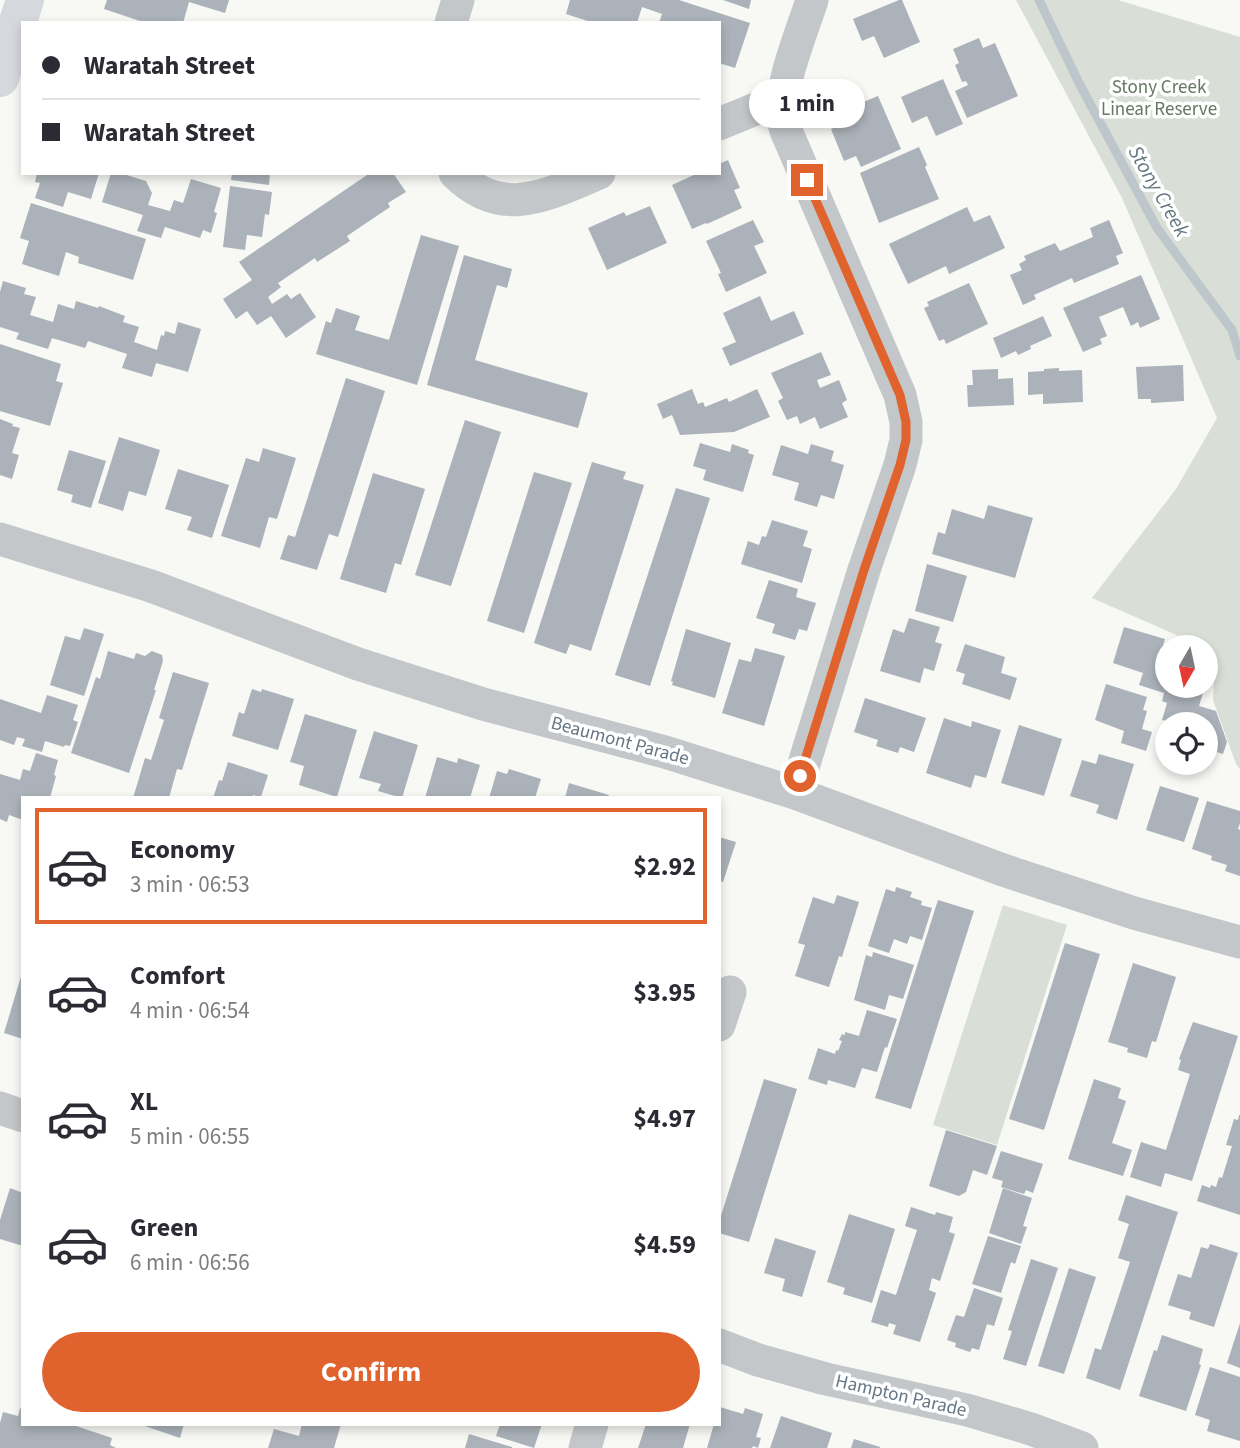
<!DOCTYPE html>
<meta charset="utf-8">
<style>
:root{--surface:#fff;--page:#f7f7f7;--text:#2b2b33;--muted:#7c7c81;--line:#e1e1e2;--accent:#e0622d}
body{margin:0;font-family:"Source Sans 3",sans-serif;background:var(--page);color:var(--text);height:100vh;display:flex;flex-direction:column;font-size:26px;white-space:nowrap}
*{box-sizing:border-box;margin:0}
p{font-size:23px;color:var(--muted)}
.icon{flex:none;width:38px;height:38px;fill:none;stroke:currentColor;stroke-width:2;stroke-linecap:round;stroke-linejoin:round}
.map{position:relative;flex:1;overflow:hidden}
.details{position:absolute;left:21px;top:796px;width:700px;height:630px;display:flex;flex-direction:column;background:var(--surface);border-radius:0px;box-shadow:0 4px 10px #0003}
.details>*{flex:none}
.banner{position:absolute;left:21px;top:21px;width:700px;height:154px;border-radius:0px;box-shadow:0 4px 10px #0003;display:grid;align-content:center;height:154px;padding:0 21px;background:var(--surface)}
.needle{width:46px;rotate:189deg}
.tools{position:absolute;left:1155px;top:635px;display:grid;gap:14px}
.tools a{display:grid;place-items:center;width:63px;height:63px;border-radius:50%;background:var(--surface);box-shadow:0 4px 10px #0003;font-size:35px}
.end{position:absolute;width:32px;height:32px;margin:-16px;border:9px solid #e0622d;background:#fff;box-shadow:0 0 0 4px #fff}
.from{border-radius:50%}
.bubble{position:absolute;height:49px;border-radius:24px;background:var(--surface);box-shadow:0 4px 10px #0003;font-size:23px;font-weight:700;line-height:49px;text-align:center}
.banner b{display:flex;align-items:center;gap:24px;height:66px;font-size:26px}
.banner b+b{border-top:2px solid var(--line)}
.banner i{width:18px;height:18px;background:var(--text)}
ul{padding:12px 0 0;list-style:none}
li{display:flex;align-items:center;gap:21px;height:116px;margin:0 14px 10px;padding:0 7px;border:4px solid transparent;border-radius:0px}
li div{flex:1}
li b{display:block;font-size:26px}
li em{font-style:normal;font-weight:700}
li.current{border-color:var(--accent)}
li>.icon{width:63px;height:63px;stroke-width:1.5}
.primary-button{display:flex;gap:14px;margin-top:auto;padding:14px 21px}
.primary-button a{flex:1;height:80px;border-radius:42px;background:var(--accent);color:#fff;font-size:28px;font-weight:700;line-height:80px;text-align:center}
.map>svg:first-child{display:block}
.green{fill:#d9dfd6}
.lines{fill:none;stroke-linecap:round;stroke-linejoin:round}
.stream{stroke:#bdc7cb;stroke-width:9}
.building{fill:#abb2b9}
.street{stroke:#c3c7ca;stroke-width:33}
.secondary{stroke:#d5d9dd;stroke-width:38}
.route{stroke:#e0622d;stroke-width:9}
.labels{text-anchor:middle;dominant-baseline:central;stroke-width:7;stroke-linejoin:round;paint-order:stroke}
.park-label{font-size:19px;fill:#657862;stroke:#fff}
.street-label{font-size:19px;fill:#677685;stroke:#fff}
.water-label{font-size:21px;font-style:italic;fill:#637781;stroke:#fff}
</style>
<div class="map">
<svg width="1240" height="1448" viewBox="0 0 1240 1448">
<rect width="100%" height="100%" fill="#f8f8f5"/>
<!-- green -->
<path class="green" d="M1016,0H1118L1240,37V769L1236,764L1213,700L1215,655L1206,648L1092,598L1176,489L1217,418L1122,198Z
M1003,905L1067,925L997,1145L933,1125Z"/>
<g class="lines">
<!-- stream -->
<path class="stream" d="M1039,0L1080,85L1157,228L1232,330L1240,356"/>
</g>
<!-- building -->
<path class="building" d="M107,0H229L225,13L189,2L183,23H154L148,21L146,23L104,9Z
M570,0H679L750,23L735,68L719,63V23H659L662,14L642,7L637,23H594L566,14Z
M723,0H751L749,9Z
M899,0H902L920,42L884,58L874,36L862,41L853,19Z
M979,38L983,48L995,43L1018,96L967,118L955,91L968,85L966,81L962,82L955,65L959,63L953,49Z
M943,79L963,124L936,136L927,116L912,123L901,97Z
M878,96L901,149L861,167L856,156L844,161L831,129L842,124L840,119L846,116L844,110Z
M919,147L927,165L925,167L939,199L879,223L860,173Z
M728,160L740,188L734,190L742,208L707,224L706,223L692,229L672,185L698,173H719V164Z
M37,173H99L91,199L68,192L63,207L35,198L40,183L35,182Z
M111,173H120L146,181L152,193L148,205L170,211L174,200L183,203L191,179L221,188L214,212L217,213L211,233L203,230L200,238L165,227L161,238L137,231L143,215L102,202Z
M232,173H270L269,185L231,180Z
M370,173H393L406,192L388,203L390,207L347,236L350,241L317,262L315,258L278,283L281,287L268,297L272,304L287,294L291,299L300,293L316,317L286,338L271,316L257,325L247,311L236,319L223,299L252,280L239,262Z
M230,186L272,192L269,215L265,214L262,237L247,235L245,250L223,247Z
M31,203L146,239L133,280L78,263L79,257L66,252L59,276L22,264L29,241L20,238Z
M650,206L667,243L607,270L588,228L624,212L626,216Z
M967,207L974,222L990,215L1005,248L949,274L946,266L908,284L889,244Z
M753,220L764,242L754,246L767,273L726,292L718,274L721,273L706,241Z
M1109,220L1123,253L1116,256L1119,264L1074,283L1072,278L1034,295L1036,299L1023,305L1010,275L1022,270L1019,264L1026,260L1024,256L1055,243L1060,251L1093,237L1090,228Z
M421,235L459,246L417,385L316,354L326,321L331,323L336,308L360,316L355,330L389,340Z
M464,255L512,269L507,288L497,285L475,360L588,393L578,428L427,385Z
M1141,275L1160,319L1140,328L1138,322L1131,326L1123,307L1099,317L1107,336L1100,339L1102,344L1083,352L1063,308Z
M3,281L26,288L24,294L36,297L30,315L53,322L58,304L74,309L76,301L98,308L99,306L125,316L123,322L139,327L134,342L157,350L161,335L164,336L165,331L175,334L178,322L201,329L188,372L156,363L152,377L122,368L127,354L88,341L85,348L52,338L48,349L16,339L19,333L0,327V292Z
M969,283L988,324L946,344L944,339L939,341L924,308L929,306L927,302Z
M760,296L771,321L794,311L804,334L730,366L722,348L736,342L723,313Z
M1043,316L1052,336L1030,346L1031,349L1018,355L1016,351L1001,358L993,338Z
M0,344L61,364L56,381L63,383L50,426L0,411Z
M821,352L831,375L817,380L820,388L839,380L847,400L842,403L848,417L820,429L815,417L800,424L797,416L787,420L778,401L783,398L771,373Z
M1183,365L1184,401L1151,403V399H1138L1136,367Z
M1059,368V371L1082,370L1083,402L1043,404V394L1028,395V372L1044,371V369Z
M998,369V379L1013,378L1014,405L968,407L967,385H973L972,370Z
M346,378L385,391L338,537L329,534L317,570L280,559L288,535L295,537Z
M692,389L698,404L703,402L705,407L727,398L729,402L757,389L770,417L734,432L680,435L672,415L663,419L657,404Z
M0,419L13,424L12,426L20,428L12,453L19,455L12,479L0,475Z
M465,420L501,432L451,586L415,575Z
M119,437L160,450L146,496L129,491L123,511L98,503Z
M700,443L730,452L732,444L749,450L748,453L754,455L743,492L703,480L706,470L693,466Z
M811,444L834,451L831,461L844,465L834,499L821,495L817,507L794,500L799,483L772,475L781,445L808,454Z
M263,448L296,458L277,519L269,517L260,548L221,536L246,458L259,462Z
M69,450L106,461L91,508L71,502L73,495L57,490Z
M592,462L626,472L623,479L644,485L591,651L570,644L566,654L534,643Z
M178,469L229,485L212,538L187,530L192,517L165,509Z
M534,472L572,483L524,633L487,621Z
M373,473L425,489L401,565L395,563L386,593L340,579Z
M676,488L710,498L650,686L615,675Z
M988,505L1033,518L1015,578L932,554L938,532L945,534L952,509L984,519Z
M772,520L808,531L803,546L812,549L802,583L741,564L748,541L759,545L762,536L766,537Z
M927,564L967,576L953,622L915,611Z
M769,580L798,589L796,597L816,603L807,631L799,629L795,640L772,633L775,624L756,618Z
M909,618L940,627L935,642L942,644L934,671L924,668L920,683L880,671L893,629L904,633Z
M1124,627L1165,639L1161,653L1165,654L1160,672L1167,674V686H1205L1199,706L1216,711L1227,742L1223,754L1210,750L1209,755L1206,754V724H1172L1173,723L1162,720L1167,703L1162,701L1164,693L1139,685L1143,673L1113,663Z
M84,628L104,634L84,696L50,685L65,636L80,640Z
M686,629L731,643L715,698L672,685L673,682L671,681Z
M965,644L1005,657L1001,673L1017,678L1010,700L962,684L965,674L956,671Z
M755,648L785,656L764,726L722,713L739,659L751,662Z
M108,651L134,659L136,653L145,656L152,651L162,655L163,661L154,690H156L129,773L71,753L96,677L100,679Z
M173,672L209,683L182,770L177,769L169,798H133L145,758L151,760L164,720L159,718Z
M1106,684L1147,697L1143,710L1147,711L1142,729L1152,732L1146,751L1121,743L1124,731L1095,720Z
M252,689L261,692L262,689L294,699L278,750L232,736L239,712L244,714Z
M47,695L78,705L73,720L78,722L70,746L65,745L64,747L45,741L42,752L22,746L25,739L17,737L14,745L0,740V699L41,713Z
M865,698L926,718L914,752L900,747L898,753L876,746L878,740L854,732Z
M305,714L357,730L337,797L299,785L304,766L290,762Z
M944,718L971,727L972,721L1001,730L986,778L975,775L971,788L926,773Z
M1019,725L1062,739L1044,796L1001,783Z
M374,731L418,745L402,798L378,791L381,784L359,778Z
M36,753L58,760L54,775L56,776L50,798H23V820L9,815L7,822L0,819V774L20,780L23,769L30,771Z
M1099,754L1134,764L1117,820L1096,813L1099,805L1070,796L1082,760L1096,764Z
M437,757L457,763L458,758L480,765L470,798H425Z
M228,762L268,775L261,797L253,795V798H213L219,780L222,781Z
M509,769L541,779L535,798H489L497,771L507,774Z
M569,783L609,795L608,798H565Z
M1160,786L1199,798L1184,842L1146,830Z
M1207,801L1240,811V823L1238,829L1240,830V876L1225,871L1227,865L1211,860L1212,856L1192,849Z
M719,837L736,842L723,882L719,881Z
M896,887L912,892L910,897L922,901L921,905L932,908L922,940L910,936L907,944L894,939L889,953L868,946L886,889L895,892Z
M837,895L859,902L842,957L839,956L829,987L795,976L805,945L798,943L813,897L834,904Z
M938,900L974,911L911,1109L875,1098Z
M1065,943L1100,954L1044,1130L1009,1119Z
M873,952L914,965L903,999L889,995L885,1010L854,1000L866,955L872,957Z
M1133,963L1176,977L1156,1042L1152,1041L1147,1058L1127,1052L1128,1048L1108,1042Z
M22,973H23V1039L4,1033Z
M867,1010L897,1019L887,1048L885,1047L877,1072L862,1068L855,1088L828,1080L827,1085L808,1079L818,1048L835,1054L836,1050L838,1051L842,1041L839,1040L842,1034L845,1035V1032L859,1036Z
M1193,1022L1238,1036L1192,1181L1165,1173L1161,1187L1130,1177L1141,1142L1166,1150L1190,1074L1178,1070L1181,1060L1179,1059Z
M764,1079L797,1089L749,1242L719,1233V1222Z
M1094,1079L1121,1088L1118,1098L1126,1101L1112,1143L1132,1150L1123,1176L1068,1159Z
M1239,1115H1240V1215L1197,1201L1202,1185L1210,1188L1211,1185L1216,1187L1219,1177L1222,1178L1232,1146L1226,1145L1234,1119L1238,1120Z
M946,1130L997,1146L987,1175L973,1170L966,1192L959,1196L929,1186Z
M1001,1151L1043,1164L1033,1193L1026,1190L1024,1194L1001,1187L1003,1181L992,1178Z
M10,1188L23,1193V1246L0,1239V1220Z
M1003,1188L1032,1198L1023,1226L1027,1227L1021,1244L989,1233Z
M1126,1195L1178,1212L1120,1390L1086,1378L1095,1348L1101,1350L1130,1262L1118,1258L1129,1224L1118,1220Z
M911,1207L935,1215L936,1212L953,1217L949,1232L955,1234L940,1281L932,1278L929,1290L936,1293L920,1342L893,1334L896,1325L889,1323L888,1327L871,1322L881,1290L896,1295L917,1230L905,1226Z
M849,1214L895,1229L872,1303L843,1294L845,1288L827,1282Z
M988,1236L1021,1246L1015,1264L1011,1262L1001,1293L972,1284Z
M775,1238L816,1251L802,1297L782,1291L785,1279L764,1273Z
M1210,1244L1238,1253L1214,1327L1189,1319L1191,1312L1168,1305L1178,1274L1191,1278L1201,1247L1208,1249Z
M1031,1259L1058,1268L1026,1366L1003,1359L1012,1331L1008,1330Z
M1069,1268L1096,1277L1064,1374L1038,1366Z
M974,1288L1003,1298L994,1326L987,1324L979,1350L972,1348L970,1352L955,1347L956,1343L947,1340L956,1315L964,1317Z
M1240,1323V1368L1227,1363Z
M1162,1335L1203,1349L1199,1364L1201,1365L1186,1411L1139,1396L1154,1350L1157,1351Z
M1210,1367L1240,1377V1441L1207,1431L1210,1420L1195,1415Z
M720,1407L743,1414L745,1408L763,1414L756,1437L761,1438L758,1448L753,1446L752,1448H707L714,1424H719Z
M20,1408L23,1409V1424H70L112,1438L110,1445L116,1448H0V1423L3,1412L18,1416Z
M781,1416L832,1433L827,1448H770Z
M139,1424H184L180,1438Z
M302,1424H341L334,1448H268L274,1429L299,1436Z
M500,1424H542L534,1448L496,1436Z
M646,1424H690L683,1448H638Z
M469,1434L512,1447V1448H465Z
M854,1439L880,1447V1448H851Z"/>
<g class="lines">
<!-- street -->
<path class="street" d="M451,23L458,0
M719,124L758,108L783,94
M455,173C502,220 547,195 599,173
M0,539L151,586L358,664L483,704L665,752L795,793L1003,870L1134,913L1240,942
M795,793L864,570L900,465L906,440V422L900,395L787,133C785,128 783,122 783,117C778,88 803,29 812,0
M719,1025L730,992
M0,1108L23,1116
M719,1345L758,1360L826,1379L967,1410L1031,1429L1082,1448
M585,1448L592,1424"/>
<!-- secondary -->
<path class="secondary" d="M0,78L25,0"/>
</g>
<g class="lines">
<!-- route -->
<path class="route" d="M800,776L864,570L900,465L906,440V422L900,395L807,180"/>
</g>
<g class="labels">
<!-- park labels -->
<g class="park-label">
<text x="1159" y="87">Stony Creek<tspan x="1159" dy="22">Linear Reserve</tspan></text>
</g>
<!-- street labels -->
<g class="street-label">
<text transform="translate(620 741) rotate(15)">Beaumont Parade</text>
<text transform="translate(901 1396) rotate(13)">Hampton Parade</text>
</g>
<!-- water labels -->
<g class="water-label">
<text transform="translate(1159 191) rotate(60)">Stony Creek</text>
</g>
</g>
</svg>
<div class="tools">
<a><svg class="needle" viewBox="-14 -14 28 28"><path d="M0-13l5 13h-10z" fill="#e53935"/><path d="M0 13l5-13h-10z" fill="#7c7c81"/></svg></a>
<a><svg class="icon" aria-label="locate" viewBox="0 0 24 24"><circle cx="12" cy="12" r="6"/><path d="M12 2v4M12 18v4M2 12h4M18 12h4"/></svg></a>
</div>
<i class="end from" style="left:800px;top:776px"></i>
<i class="end" style="left:807px;top:180px"></i>
<div class="bubble" style="left:749px;top:79px;width:116px">1 min</div>
<div class="banner">
<b><i class="from"></i>Waratah Street</b>
<b><i></i>Waratah Street</b>
</div>
<section class="details">
<ul>
<li class="current"><svg class="icon" aria-label="car" viewBox="0 0 24 24"><path d="M5 17H2v-5l4-1 3-4h7l3 4 3 1v5h-3M9 17h6M6 11h13"/><circle cx="7" cy="17" r="2"/><circle cx="17" cy="17" r="2"/></svg><div><b>Economy</b><p>3 min · 06:53</p></div><em>$2.92</em></li>
<li><svg class="icon" aria-label="car" viewBox="0 0 24 24"><path d="M5 17H2v-5l4-1 3-4h7l3 4 3 1v5h-3M9 17h6M6 11h13"/><circle cx="7" cy="17" r="2"/><circle cx="17" cy="17" r="2"/></svg><div><b>Comfort</b><p>4 min · 06:54</p></div><em>$3.95</em></li>
<li><svg class="icon" aria-label="car" viewBox="0 0 24 24"><path d="M5 17H2v-5l4-1 3-4h7l3 4 3 1v5h-3M9 17h6M6 11h13"/><circle cx="7" cy="17" r="2"/><circle cx="17" cy="17" r="2"/></svg><div><b>XL</b><p>5 min · 06:55</p></div><em>$4.97</em></li>
<li><svg class="icon" aria-label="car" viewBox="0 0 24 24"><path d="M5 17H2v-5l4-1 3-4h7l3 4 3 1v5h-3M9 17h6M6 11h13"/><circle cx="7" cy="17" r="2"/><circle cx="17" cy="17" r="2"/></svg><div><b>Green</b><p>6 min · 06:56</p></div><em>$4.59</em></li>
</ul>
<div class="primary-button"><a>Confirm</a></div>
</section>
</div>
